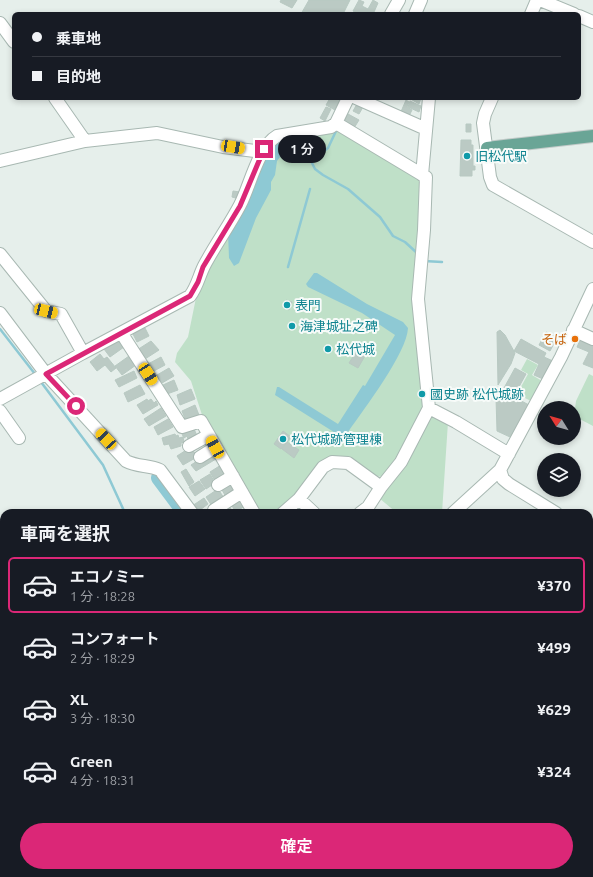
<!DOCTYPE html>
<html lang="ja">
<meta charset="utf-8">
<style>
:root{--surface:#171b24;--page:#20242c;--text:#f1f3f6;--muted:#9ea1a6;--line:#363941;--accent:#db2777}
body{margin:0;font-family:Ubuntu,"Noto Sans JP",sans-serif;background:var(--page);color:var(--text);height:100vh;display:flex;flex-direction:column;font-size:15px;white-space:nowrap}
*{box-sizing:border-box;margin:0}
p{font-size:13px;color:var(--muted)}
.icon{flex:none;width:22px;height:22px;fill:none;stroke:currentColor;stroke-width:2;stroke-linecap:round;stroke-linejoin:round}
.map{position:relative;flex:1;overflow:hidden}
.side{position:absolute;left:0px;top:509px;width:593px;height:368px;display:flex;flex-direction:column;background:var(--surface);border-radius:12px 12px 0 0;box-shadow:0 2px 6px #0003}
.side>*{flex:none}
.banner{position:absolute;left:12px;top:12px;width:569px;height:88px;border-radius:6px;box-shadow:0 2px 6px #0003;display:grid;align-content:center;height:88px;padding:0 20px;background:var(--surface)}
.needle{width:26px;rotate:307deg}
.tools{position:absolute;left:537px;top:401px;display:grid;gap:8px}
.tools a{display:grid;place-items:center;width:44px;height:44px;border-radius:50%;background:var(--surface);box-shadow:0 2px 6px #0003;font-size:20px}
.end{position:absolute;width:18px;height:18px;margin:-9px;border:5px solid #db2777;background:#fff;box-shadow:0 0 0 2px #fff}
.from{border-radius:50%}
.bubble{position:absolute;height:28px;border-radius:14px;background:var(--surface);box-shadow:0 2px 6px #0003;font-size:13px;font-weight:600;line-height:28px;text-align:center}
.car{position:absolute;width:12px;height:24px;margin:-12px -6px;border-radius:5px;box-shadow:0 0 3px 1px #0007;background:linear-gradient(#f5c518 24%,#345 0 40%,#f5c518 0 76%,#345 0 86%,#f5c518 0)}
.banner b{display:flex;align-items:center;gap:14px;height:38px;font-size:15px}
.banner b+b{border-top:1px solid var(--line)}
.banner i{width:10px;height:10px;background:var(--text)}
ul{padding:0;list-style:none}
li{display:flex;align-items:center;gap:12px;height:56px;margin:0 8px 6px;padding:0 12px;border:2px solid transparent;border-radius:6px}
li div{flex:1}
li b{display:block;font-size:15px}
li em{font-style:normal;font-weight:600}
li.current{border-color:var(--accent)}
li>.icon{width:36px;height:36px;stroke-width:1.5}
h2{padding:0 20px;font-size:18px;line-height:48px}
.button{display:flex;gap:8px;margin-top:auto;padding:8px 20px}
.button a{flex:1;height:46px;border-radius:24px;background:var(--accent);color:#fff;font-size:16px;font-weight:600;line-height:46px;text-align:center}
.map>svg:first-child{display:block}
.green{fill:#bfe0c8}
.water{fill:#8ec9d4}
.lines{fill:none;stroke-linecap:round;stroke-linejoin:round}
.stream{stroke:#8ec9d4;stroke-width:2.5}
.river{stroke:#8ec9d4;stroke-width:14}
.building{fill:#bbcac4;stroke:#b8c9c2}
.minor-casing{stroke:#a8b8b2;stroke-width:14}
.major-casing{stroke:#c2cac8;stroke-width:14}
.minor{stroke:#fff;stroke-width:12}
.major{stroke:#6aa596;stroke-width:12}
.route{stroke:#db2777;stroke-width:5}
.culture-dot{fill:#0f9aa8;stroke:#f7fbf9;stroke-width:1.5}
.food-dot{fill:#e8710a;stroke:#f7fbf9;stroke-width:1.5}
.labels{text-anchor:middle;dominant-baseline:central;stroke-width:4;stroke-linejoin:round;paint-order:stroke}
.culture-label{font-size:13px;fill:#0d838f;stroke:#f7fbf9;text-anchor:start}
.food-label{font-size:13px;fill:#c56008;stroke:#f7fbf9;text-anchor:end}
</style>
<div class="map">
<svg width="593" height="877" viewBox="0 0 593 877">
<rect width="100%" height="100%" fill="#e6efeb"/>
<!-- green -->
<path class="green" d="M337,126L423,177L422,235L427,407L386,477L372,476L343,458L279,513H257L203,418L191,381L175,362L177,353L188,337L197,293L272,143Z
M527,359L538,365L532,375L542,381L531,401L517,394L528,374L521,370Z
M589,374L593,376V426L574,416L576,401Z
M431,412L448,422L442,513H397L379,498Z"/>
<!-- water -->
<path class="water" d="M296,137L298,139V146H288L277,161L275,175L271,182V190L256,218L239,263L234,266L229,258L228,232L272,143Z
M314,273H317L367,304L403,322L408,328C407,353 364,409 348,432L337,434L275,395L277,387H279L338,424L363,385L365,386L395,335L362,313L308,287L306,284Z"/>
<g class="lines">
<!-- stream -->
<path class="stream" d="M337,129L328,148L313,159L312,163L315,169L323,175L348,189L380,217L393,236L405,242L417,253
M424,261L442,262
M288,267L310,189
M0,329L35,374
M41,382L103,465L125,513
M250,873L251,877"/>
<!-- river -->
<path class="river" d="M158,478L184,513
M0,650L4,651
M589,853L593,856"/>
</g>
<!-- building -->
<path class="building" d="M281,0H297L292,8L280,2Z
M309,0H350L343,14H301Z
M359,0L364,2L362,6L368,9L373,0L378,3L374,12L376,14H359L353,11Z
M330,98L341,99L335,110L326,105Z
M409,98H421L419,104Z
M406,100L409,102L407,107L412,110L408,118L400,114Z
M410,101L421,106L419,112L408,107Z
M357,104L363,107L359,114L353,111Z
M326,107L331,109L325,121L320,118Z
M348,114L359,120L354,128L343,122Z
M466,124H471V132H466Z
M461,140H471V145H473V166H475V170H472V176H460Z
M233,191L240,192L239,199L232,197Z
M286,300L292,302L289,310L283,307Z
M145,328L149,336L137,342L133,334Z
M500,330L505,335L515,353L511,364L498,385L497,332Z
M546,332L557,338L550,351L539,345Z
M581,338L593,343V368L583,364L589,352L577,347Z
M118,339L124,347L110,357L104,349Z
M521,339L546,353L544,357L553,361L543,379L534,375L539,364L514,351Z
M151,341L159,350L145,359L137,350Z
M358,349L366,354L358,368L349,363Z
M100,354L104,359L107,357L116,368L111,372L105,365L97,371L90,362Z
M129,356L136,365L122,375L115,366Z
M161,357L165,365L152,372L148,364Z
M169,368L174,376L162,383L157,375Z
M515,368L526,374L515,394L504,388Z
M134,371L137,378L119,387L115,380Z
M174,380L178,390L167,394L163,385Z
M140,385L145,394L128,402L124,393Z
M191,389L195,399L180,405L177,395Z
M512,396L529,405L510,437L497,431L496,398H510Z
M147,399L148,401L151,399L154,403L156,401L158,405L143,414L137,405Z
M195,405L199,415L186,421L182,411Z
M161,408L166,416L149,426L144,419Z
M168,419L173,427L158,435L154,427Z
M194,429L198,438L189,442L187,436L184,438L182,434Z
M283,431L291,437L281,449L274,444Z
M175,434L176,436L178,435L179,438L183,437L184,442L181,443V446L171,449L169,444L164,445L162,438Z
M287,442L299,450L294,458L282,449Z
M191,447L197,457L183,465L177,456Z
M211,452L216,459L196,471L191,465Z
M221,465L227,473L215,481L210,472Z
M186,469L194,482L189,486L181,472Z
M210,474L215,483L206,489L200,480Z
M199,481L205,489L195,496L189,487Z
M231,481L236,490L226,497L221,488Z
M218,489L224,498L212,506L206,497Z
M240,496L246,505L236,512L230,503Z
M204,498L208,504L196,513L192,506Z
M228,505L234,513H220Z"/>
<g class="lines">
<!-- minor casing -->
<g class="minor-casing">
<path id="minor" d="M540,0L574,14
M391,14L399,0
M415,14L421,0
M531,14L537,0
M579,16L593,22
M0,23L14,42
M55,98L85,141
M356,98L426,129
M492,98L485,114L483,123L490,177L493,185L593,242
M0,161L85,141L157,133L223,147L263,152
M422,175L429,98
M0,254L46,311L61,314L83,353L190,296C197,287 199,276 204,266C215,245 229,226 240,205C250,186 258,147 277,136L331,127L336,123L348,98
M0,313L46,374L126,461C137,467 149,465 160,470L192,513
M573,330L593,339
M122,334L182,427L201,421L254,513
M0,399L83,353
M429,408L456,422L509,454
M0,411L19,438
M189,446L209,435
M200,457L216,447
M500,470L503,479L509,484L556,513
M218,485L233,476
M299,499L314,513
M214,510L242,492
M283,513L299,499L323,467L332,462L348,463L381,487L401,462L429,408L418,299L424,230L426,177L336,123
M360,513L368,507L381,487
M453,513L500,470L561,357L593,289
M589,533L593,536
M589,799L593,792
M516,873L523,877
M147,877L149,873
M309,877L318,873
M543,877L546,873"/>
</g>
<!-- major casing -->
<g class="major-casing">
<path id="major" d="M487,148L593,136"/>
</g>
<!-- minor -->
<use href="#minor" class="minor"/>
<!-- major -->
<use href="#major" class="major"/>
</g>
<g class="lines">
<!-- route -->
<path class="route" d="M76,406L46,374L190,296L198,282L203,267L240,206L264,149"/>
</g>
<!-- markers -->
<g class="culture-dot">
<circle cx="467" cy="156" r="4"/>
<circle cx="287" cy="305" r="4"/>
<circle cx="292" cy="326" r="4"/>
<circle cx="328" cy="349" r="4"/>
<circle cx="422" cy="394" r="4"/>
<circle cx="283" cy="439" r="4"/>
</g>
<circle class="food-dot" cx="575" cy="339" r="4"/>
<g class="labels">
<!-- culture labels -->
<g class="culture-label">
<text x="475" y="156">旧松代駅</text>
<text x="295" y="305">表門</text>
<text x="300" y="326">海津城址之碑</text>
<text x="336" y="349">松代城</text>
<text x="430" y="394">國史跡 松代城跡</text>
<text x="291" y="439">松代城跡管理棟</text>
</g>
<!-- food labels -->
<g class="food-label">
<text x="567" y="339">そば</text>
</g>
</g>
</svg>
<div class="tools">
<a><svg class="needle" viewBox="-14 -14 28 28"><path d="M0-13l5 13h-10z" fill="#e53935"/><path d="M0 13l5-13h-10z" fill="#9ea1a6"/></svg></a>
<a><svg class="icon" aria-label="layers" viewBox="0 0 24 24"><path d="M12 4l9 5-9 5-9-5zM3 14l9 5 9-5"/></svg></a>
</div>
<i class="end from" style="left:76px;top:406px"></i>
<i class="end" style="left:264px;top:149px"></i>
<div class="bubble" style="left:278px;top:135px;width:48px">1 分</div>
<i class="car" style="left:233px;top:147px;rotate:100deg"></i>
<i class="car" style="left:46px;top:311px;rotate:104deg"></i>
<i class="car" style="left:148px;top:374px;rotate:147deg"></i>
<i class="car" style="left:106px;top:439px;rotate:317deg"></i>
<i class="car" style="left:215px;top:447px;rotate:331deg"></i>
<div class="banner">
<b><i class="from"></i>乗車地</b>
<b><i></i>目的地</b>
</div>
<section class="side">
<h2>車両を選択</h2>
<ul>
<li class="current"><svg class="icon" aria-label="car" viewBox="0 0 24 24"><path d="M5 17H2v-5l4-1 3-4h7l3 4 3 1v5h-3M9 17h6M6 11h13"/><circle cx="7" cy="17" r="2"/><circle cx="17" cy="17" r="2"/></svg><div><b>エコノミー</b><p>1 分 · 18:28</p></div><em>¥370</em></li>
<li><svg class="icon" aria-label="car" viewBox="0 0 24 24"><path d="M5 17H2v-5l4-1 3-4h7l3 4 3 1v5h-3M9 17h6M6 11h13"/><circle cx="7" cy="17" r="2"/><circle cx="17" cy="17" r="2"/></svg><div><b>コンフォート</b><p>2 分 · 18:29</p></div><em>¥499</em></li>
<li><svg class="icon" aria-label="car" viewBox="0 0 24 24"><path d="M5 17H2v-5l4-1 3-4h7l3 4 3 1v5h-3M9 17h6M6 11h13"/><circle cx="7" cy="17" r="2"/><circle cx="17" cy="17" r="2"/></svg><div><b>XL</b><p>3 分 · 18:30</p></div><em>¥629</em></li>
<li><svg class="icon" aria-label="car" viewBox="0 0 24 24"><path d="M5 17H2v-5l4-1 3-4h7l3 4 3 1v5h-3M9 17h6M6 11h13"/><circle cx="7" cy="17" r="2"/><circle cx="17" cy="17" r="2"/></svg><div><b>Green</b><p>4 分 · 18:31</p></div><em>¥324</em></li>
</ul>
<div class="button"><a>確定</a></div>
</section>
</div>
